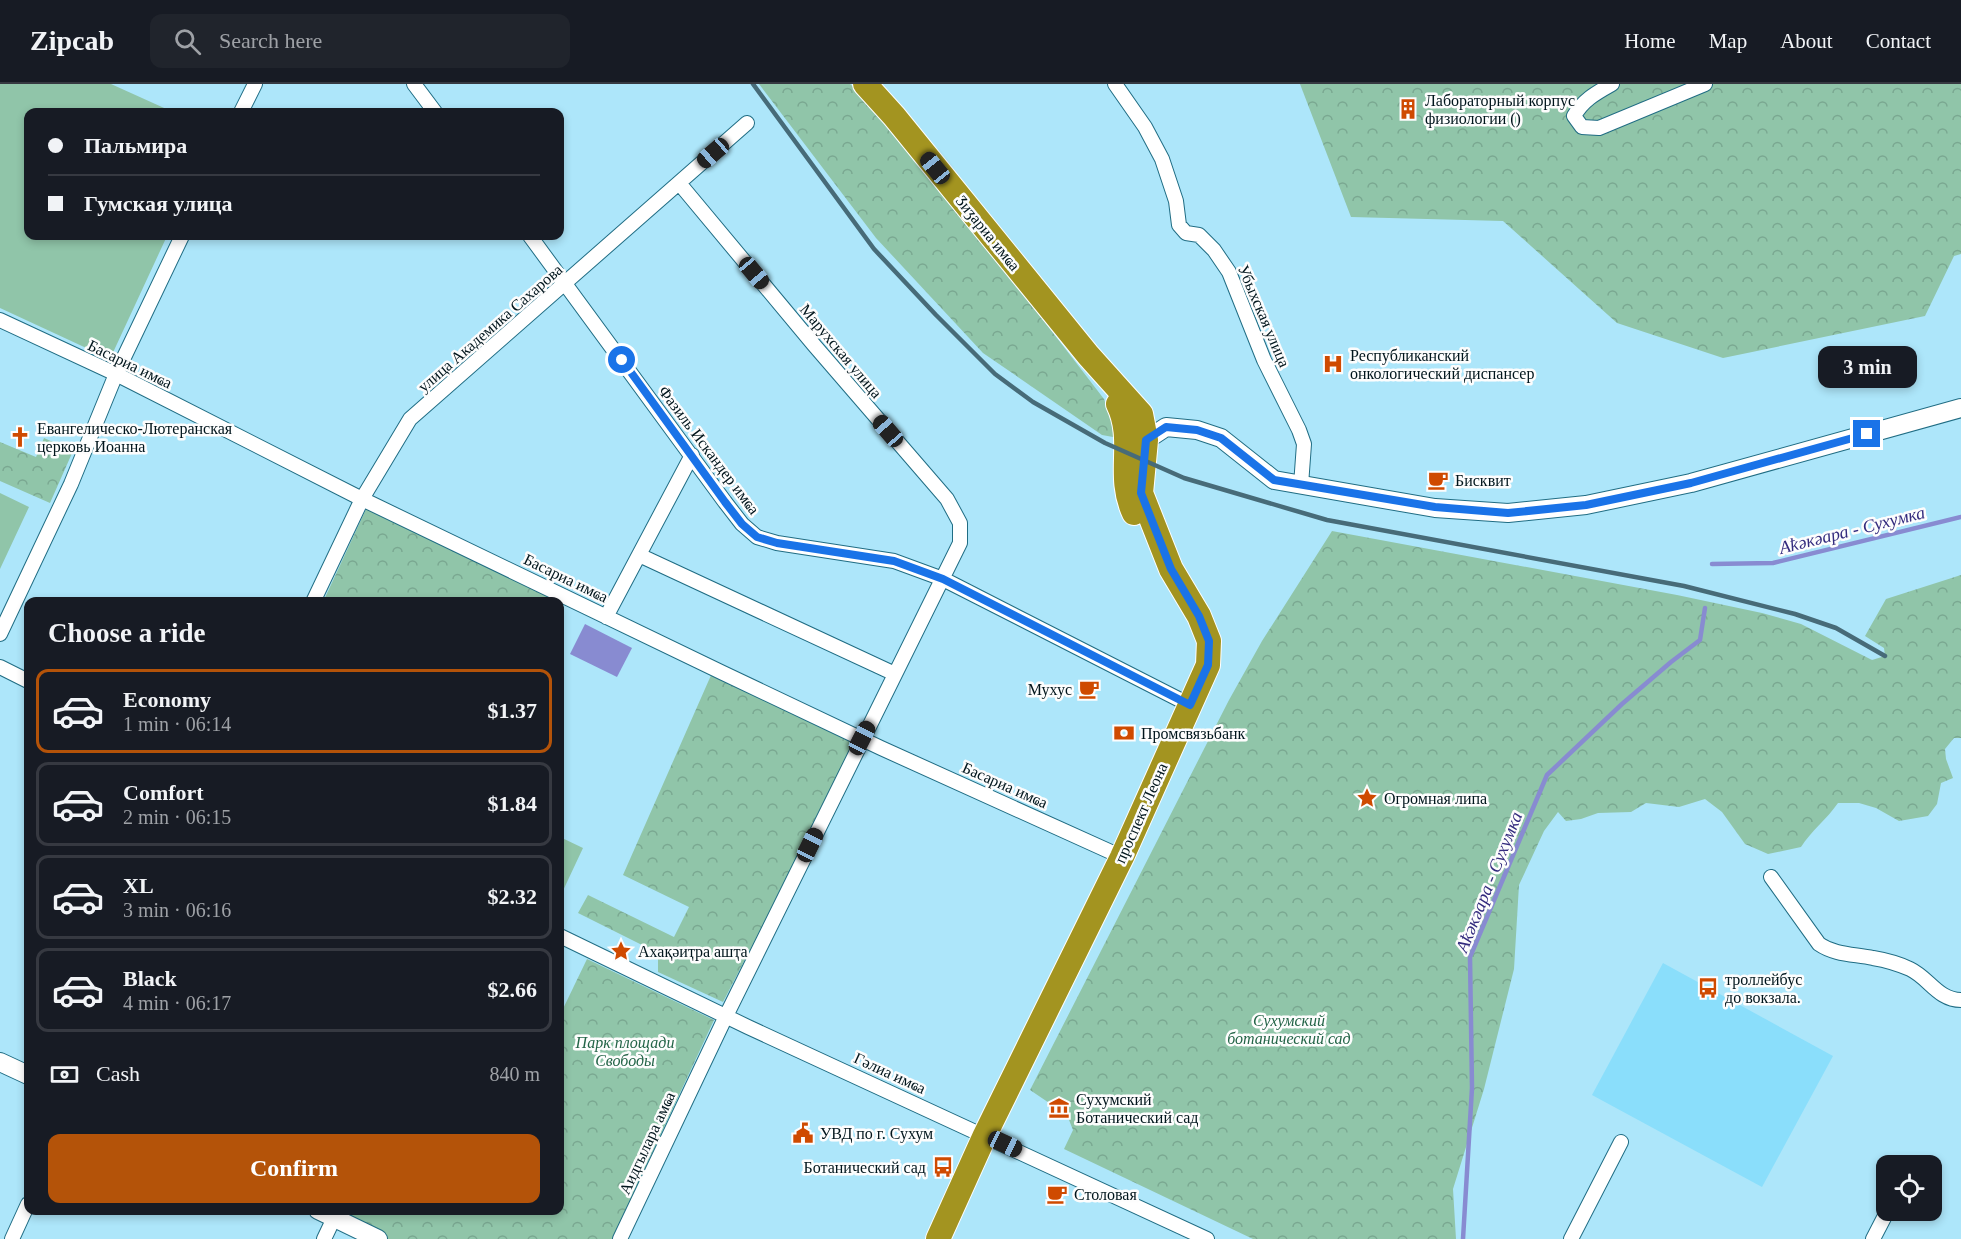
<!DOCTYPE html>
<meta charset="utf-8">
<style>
:root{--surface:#171b24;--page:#20242c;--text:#f1f3f6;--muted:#9ea1a6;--line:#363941;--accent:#b45309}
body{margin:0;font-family:"Times New Roman",serif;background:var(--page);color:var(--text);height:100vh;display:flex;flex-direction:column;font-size:22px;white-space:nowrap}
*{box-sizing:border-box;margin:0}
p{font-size:20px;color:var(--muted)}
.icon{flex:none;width:33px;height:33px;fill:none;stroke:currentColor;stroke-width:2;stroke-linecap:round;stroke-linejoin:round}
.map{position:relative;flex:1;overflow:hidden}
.sheet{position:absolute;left:24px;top:513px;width:540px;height:618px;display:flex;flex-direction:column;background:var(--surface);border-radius:12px;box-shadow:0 3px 9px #0003}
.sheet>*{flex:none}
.top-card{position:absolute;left:24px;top:24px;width:540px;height:132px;border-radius:12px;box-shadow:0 3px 9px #0003;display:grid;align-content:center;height:132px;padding:0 24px;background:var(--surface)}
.tools{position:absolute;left:1876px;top:1071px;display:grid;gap:12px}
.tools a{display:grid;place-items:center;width:66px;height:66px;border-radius:12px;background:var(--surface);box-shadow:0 3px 9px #0003;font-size:30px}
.end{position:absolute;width:27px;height:27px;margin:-14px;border:8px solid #1a73e8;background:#fff;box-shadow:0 0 0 3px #fff}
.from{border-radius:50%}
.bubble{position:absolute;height:42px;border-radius:12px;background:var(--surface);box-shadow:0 3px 9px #0003;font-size:20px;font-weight:600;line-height:42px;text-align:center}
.car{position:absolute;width:18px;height:36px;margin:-18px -9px;border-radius:8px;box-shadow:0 0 4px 2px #0007;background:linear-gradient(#222 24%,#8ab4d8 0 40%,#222 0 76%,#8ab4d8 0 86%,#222 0)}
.top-card b{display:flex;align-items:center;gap:21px;height:57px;font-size:22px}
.top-card b+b{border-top:2px solid var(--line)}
.top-card i{width:15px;height:15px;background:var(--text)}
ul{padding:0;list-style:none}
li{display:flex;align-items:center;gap:18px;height:84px;margin:0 12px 9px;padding:0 12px;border:3px solid var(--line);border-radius:12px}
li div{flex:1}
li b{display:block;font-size:22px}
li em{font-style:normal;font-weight:600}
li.selected{border-color:var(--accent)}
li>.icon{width:54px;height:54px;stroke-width:1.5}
h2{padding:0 24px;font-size:27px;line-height:72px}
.pay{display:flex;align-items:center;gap:15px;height:66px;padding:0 24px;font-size:22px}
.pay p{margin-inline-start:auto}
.action{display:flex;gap:12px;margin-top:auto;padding:12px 24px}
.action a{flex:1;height:69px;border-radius:12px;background:var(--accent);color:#fff;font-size:24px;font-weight:600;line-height:69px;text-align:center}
header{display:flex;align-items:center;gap:36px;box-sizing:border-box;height:84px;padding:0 30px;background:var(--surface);border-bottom:2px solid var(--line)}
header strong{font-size:28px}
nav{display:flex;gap:33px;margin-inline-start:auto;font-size:21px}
.search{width:420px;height:54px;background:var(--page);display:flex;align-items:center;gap:15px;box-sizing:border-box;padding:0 21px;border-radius:12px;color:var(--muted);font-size:22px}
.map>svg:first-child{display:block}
.built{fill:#8adefb}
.grass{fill:#90c5a9}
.forest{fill:url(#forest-crowns)}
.water{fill:#888bd1}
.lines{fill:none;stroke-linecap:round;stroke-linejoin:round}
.stream{stroke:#888bd1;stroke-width:4.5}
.street-casing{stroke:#206d84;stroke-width:16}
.secondary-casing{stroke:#206d84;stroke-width:20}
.highway-casing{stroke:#fff;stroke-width:26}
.street{stroke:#fff;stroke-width:14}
.secondary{stroke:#fff;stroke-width:18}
.highway{stroke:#a39420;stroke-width:24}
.rail{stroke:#476b78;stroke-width:4.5}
.route{stroke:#1a73e8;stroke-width:8}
.labels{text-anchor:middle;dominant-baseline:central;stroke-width:5;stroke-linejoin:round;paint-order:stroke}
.poi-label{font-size:16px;fill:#00151c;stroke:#fdfdfd;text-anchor:start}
.street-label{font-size:16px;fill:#00151c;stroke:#fdfdfd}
.park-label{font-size:16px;font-style:italic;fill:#236447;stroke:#fdfdfd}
.water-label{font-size:18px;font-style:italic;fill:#332b7e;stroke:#fdfdfd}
</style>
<header>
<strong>Zipcab</strong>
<div class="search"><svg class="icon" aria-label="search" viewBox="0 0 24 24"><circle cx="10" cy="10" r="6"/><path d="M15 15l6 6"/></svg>Search here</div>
<nav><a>Home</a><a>Map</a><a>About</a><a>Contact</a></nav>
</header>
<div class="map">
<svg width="1961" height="1155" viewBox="0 0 1961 1155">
<defs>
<pattern id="forest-crowns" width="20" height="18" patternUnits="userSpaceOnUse" patternTransform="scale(1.5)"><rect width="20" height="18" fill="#90c5a9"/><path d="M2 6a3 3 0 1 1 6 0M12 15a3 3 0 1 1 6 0" fill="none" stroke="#7aa891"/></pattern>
</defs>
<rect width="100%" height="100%" fill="#ade6fa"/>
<!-- built -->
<path class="built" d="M1663,879L1833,972L1762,1103L1592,1011Z"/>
<!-- grass -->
<path class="grass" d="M0,0H111L173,28H28V152H167L110,275L0,224Z
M0,409L29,423L0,485Z
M560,753L583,764L560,813Z"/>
<!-- forest -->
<path class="forest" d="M759,0H850L856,5L1030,219L1104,315L1115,347L1113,353L1102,351L983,269L876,154Z
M1300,0H1961V170L1954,172L1925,232L1723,274L1617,239L1503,137L1351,133Z
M44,354L73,367L50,419L0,397V358L36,373Z
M367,423L548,510L544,518H323Z
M1332,447L1677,511L1762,529L1801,540L1872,576L1885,572L1884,564L1865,552L1886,515L1961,491V654H1954L1945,665L1946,675L1953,694L1941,699L1937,720L1928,732L1899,737L1876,724L1859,719H1838C1827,735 1811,747 1801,763L1768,770L1745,760L1722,728L1705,715L1679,723L1646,719L1631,728L1598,729L1581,735L1566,737L1558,728L1544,747L1519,801L1514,885L1484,1005L1453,1105L1456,1155H1253L1064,1065L1073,1046L1067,1031L1030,1006L1229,616L1262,557Z
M712,589L859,656L723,918L658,888V869L578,829L588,811L674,853L689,823L623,791Z
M587,875L714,936L612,1155H387L326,1127L560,1126V931Z"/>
<!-- water -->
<path class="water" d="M585,540L632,564L617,593L570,570Z"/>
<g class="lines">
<!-- stream -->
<path class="stream" d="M1712,480L1773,479L1961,433
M1463,1155L1472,1004L1470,873L1547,691L1622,620L1671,578L1700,556L1705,524"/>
<!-- street casing -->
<g class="street-casing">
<path id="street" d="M414,0L435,28
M1115,0L1145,43L1162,75L1176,117L1179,141L1186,149L1199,151L1214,166L1229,188L1264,276L1299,346L1304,360L1301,401
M1612,0C1596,9 1583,16 1574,32L1582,43L1599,44L1705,0
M241,28L255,0
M530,152L725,418L742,440L757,453L777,459L894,477L943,495L1190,621
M0,236L116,290L362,415L723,589L881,664L1122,773
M639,471L895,590
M313,518L362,415L410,335L747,39
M606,533L692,371
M0,550L71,400L116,290L182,152
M0,583L28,597
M1771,793L1819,860C1835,871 1854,870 1873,874C1885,876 1899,880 1910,885C1929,894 1938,916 1961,916
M560,852L748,943L1207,1155
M12,1155L28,1120
M324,1155L334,1134
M620,1155L726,932L960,459V439L947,415L814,261L679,99
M1571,1155L1621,1058
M1873,1155L1888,1126"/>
</g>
<!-- secondary casing -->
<g class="secondary-casing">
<path id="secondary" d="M1136,363L1166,343L1197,346L1221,354L1274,396L1435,424L1508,429L1586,421L1691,399L1961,324
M0,978L28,991
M318,1126L378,1155"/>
</g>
<!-- highway casing -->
<g class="highway-casing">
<path id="highway" d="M865,0L894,32L1088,271L1141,330L1146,356L1141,409L1171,485L1199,532L1209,557L1208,581L1122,773L985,1051L938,1155
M1118,320C1136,357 1116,391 1134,429"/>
</g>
<!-- street -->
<use href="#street" class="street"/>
<!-- secondary -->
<use href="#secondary" class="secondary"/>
<!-- highway -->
<use href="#highway" class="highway"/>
<!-- rail -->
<path class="rail" d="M753,0L874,165L936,231L995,290L1033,318L1105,359L1184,394L1327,436L1684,502L1795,530L1836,544L1885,572"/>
</g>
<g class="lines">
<!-- route -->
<path class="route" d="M622,276L725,418L742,440L757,453L777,459L894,477L943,495L1190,621L1208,581L1209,557L1199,532L1171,485L1141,409L1146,356L1166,343L1197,346L1221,354L1274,396L1435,423L1508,429L1586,421L1691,399L1867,350"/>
</g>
<!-- icons -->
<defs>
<g id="building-bare" transform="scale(1.62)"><path d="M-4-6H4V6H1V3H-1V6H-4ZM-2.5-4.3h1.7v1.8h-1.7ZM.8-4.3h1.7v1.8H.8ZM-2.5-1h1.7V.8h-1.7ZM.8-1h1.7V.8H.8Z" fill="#cf4a00" stroke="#fdfdfd" stroke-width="2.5" paint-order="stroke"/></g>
<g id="hospital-bare" transform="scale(1.62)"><path d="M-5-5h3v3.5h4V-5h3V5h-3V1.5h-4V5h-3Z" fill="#cf4a00" stroke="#fdfdfd" stroke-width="2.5" paint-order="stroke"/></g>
<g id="church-bare" transform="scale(1.62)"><path d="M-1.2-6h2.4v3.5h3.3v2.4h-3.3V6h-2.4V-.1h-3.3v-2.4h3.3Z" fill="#cf4a00" stroke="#fdfdfd" stroke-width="2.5" paint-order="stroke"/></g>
<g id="cafe-bare" transform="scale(1.62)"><path d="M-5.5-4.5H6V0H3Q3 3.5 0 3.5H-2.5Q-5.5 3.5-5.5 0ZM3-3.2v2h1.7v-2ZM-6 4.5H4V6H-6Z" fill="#cf4a00" stroke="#fdfdfd" stroke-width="2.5" paint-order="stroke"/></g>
<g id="bank-bare" transform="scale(1.62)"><path d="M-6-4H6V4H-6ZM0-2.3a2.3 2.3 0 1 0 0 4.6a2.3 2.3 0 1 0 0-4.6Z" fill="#cf4a00" stroke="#fdfdfd" stroke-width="2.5" paint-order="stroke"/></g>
<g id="sight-bare" transform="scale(1.62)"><path d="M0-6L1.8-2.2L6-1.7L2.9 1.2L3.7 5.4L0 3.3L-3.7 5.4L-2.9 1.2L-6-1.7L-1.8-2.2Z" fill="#cf4a00" stroke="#fdfdfd" stroke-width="2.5" paint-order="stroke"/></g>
<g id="bus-bare" transform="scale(1.62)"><path d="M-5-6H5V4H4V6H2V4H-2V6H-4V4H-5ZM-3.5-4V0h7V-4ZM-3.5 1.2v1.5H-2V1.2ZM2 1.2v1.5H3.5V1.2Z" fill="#cf4a00" stroke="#fdfdfd" stroke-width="2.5" paint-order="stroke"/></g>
<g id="museum-bare" transform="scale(1.62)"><path d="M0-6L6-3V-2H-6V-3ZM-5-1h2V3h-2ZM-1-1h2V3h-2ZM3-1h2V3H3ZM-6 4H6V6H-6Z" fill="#cf4a00" stroke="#fdfdfd" stroke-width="2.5" paint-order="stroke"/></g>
<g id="civic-bare" transform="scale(1.62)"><path d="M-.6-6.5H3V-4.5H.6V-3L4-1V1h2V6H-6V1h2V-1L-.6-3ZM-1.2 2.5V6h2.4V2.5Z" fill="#cf4a00" stroke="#fdfdfd" stroke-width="2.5" paint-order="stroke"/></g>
</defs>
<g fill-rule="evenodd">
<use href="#building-bare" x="1408" y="25"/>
<use href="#hospital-bare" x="1333" y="280"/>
<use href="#church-bare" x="20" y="353"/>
<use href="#cafe-bare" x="1438" y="396"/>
<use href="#cafe-bare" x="1089" y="605"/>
<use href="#bank-bare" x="1124" y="649"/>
<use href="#sight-bare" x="1367" y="714"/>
<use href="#sight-bare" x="621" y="867"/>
<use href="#bus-bare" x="1708" y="904"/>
<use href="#museum-bare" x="1059" y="1024"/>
<use href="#civic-bare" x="803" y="1049"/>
<use href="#bus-bare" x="943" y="1083"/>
<use href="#cafe-bare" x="1057" y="1110"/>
</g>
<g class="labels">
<!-- poi labels -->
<g class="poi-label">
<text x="1425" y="16">Лабораторный корпус<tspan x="1425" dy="18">физиологии ()</tspan></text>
<text x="1350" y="271">Республиканский<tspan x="1350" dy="18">онкологический диспансер</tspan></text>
<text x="37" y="344">Евангелическо-Лютеранская<tspan x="37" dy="18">церковь Иоанна</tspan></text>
<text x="1455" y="396">Бисквит</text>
<text x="1072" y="605" text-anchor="end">Мухус</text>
<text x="1141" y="649">Промсвязьбанк</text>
<text x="1384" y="714">Огромная липа</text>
<text x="638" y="867">Ахақәиҭра ашҭа</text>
<text x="1725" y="895">троллейбус<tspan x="1725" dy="18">до вокзала.</tspan></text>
<text x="1076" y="1015">Сухумский<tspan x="1076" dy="18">Ботанический сад</tspan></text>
<text x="820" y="1049">УВД по г. Сухум</text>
<text x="926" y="1083" text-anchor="end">Ботанический сад</text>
<text x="1074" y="1110">Столовая</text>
</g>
<!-- street labels -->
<g class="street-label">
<text transform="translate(988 149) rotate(51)">Ӡиӡариа имҩа</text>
<text transform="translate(1264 232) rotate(67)">Убыхская улица</text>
<text transform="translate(490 244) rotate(-41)">улица Академика Сахарова</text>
<text transform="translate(841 267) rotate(50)">Марухская улица</text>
<text transform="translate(130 280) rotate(26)">Басариа имҩа</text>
<text transform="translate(709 366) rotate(53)">Фазиль Искандер имҩа</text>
<text transform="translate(566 494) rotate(26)">Басариа имҩа</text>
<text transform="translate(1005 701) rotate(24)">Басариа имҩа</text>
<text transform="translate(1141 729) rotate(-66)">проспект Леона</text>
<text transform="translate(890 989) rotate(25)">Гәлиа имҩа</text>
<text transform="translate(647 1059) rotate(-65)">Аидгылара амҩа</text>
</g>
<!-- park labels -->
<g class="park-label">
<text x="1289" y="936">Сухумский<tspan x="1289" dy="18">ботанический сад</tspan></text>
<text x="625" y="958">Парк площади<tspan x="625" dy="18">Свободы</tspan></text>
</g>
<!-- water labels -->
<g class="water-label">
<text transform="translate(1852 446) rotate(-14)">Аҟәкәара - Сухумка</text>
<text transform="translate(1489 798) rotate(-68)">Аҟәкәара - Сухумка</text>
</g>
</g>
</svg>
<div class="tools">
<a><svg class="icon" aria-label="locate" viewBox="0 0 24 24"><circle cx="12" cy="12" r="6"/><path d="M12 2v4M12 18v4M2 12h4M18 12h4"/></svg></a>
</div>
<i class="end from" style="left:622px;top:276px"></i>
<i class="end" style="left:1867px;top:350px"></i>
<div class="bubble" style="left:1818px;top:262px;width:99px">3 min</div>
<i class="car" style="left:713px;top:69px;rotate:229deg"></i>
<i class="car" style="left:935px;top:84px;rotate:321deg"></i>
<i class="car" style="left:754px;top:189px;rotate:140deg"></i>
<i class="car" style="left:888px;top:347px;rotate:319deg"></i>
<i class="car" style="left:862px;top:654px;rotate:27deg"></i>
<i class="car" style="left:810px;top:761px;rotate:26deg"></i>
<i class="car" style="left:1005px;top:1060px;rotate:115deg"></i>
<div class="top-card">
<b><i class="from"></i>Пальмира</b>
<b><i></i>Гумская улица</b>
</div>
<section class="sheet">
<h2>Choose a ride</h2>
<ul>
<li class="selected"><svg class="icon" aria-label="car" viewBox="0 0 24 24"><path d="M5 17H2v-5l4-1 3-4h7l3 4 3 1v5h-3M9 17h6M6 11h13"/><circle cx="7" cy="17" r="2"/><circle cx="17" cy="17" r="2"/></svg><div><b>Economy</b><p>1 min · 06:14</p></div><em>$1.37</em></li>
<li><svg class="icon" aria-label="car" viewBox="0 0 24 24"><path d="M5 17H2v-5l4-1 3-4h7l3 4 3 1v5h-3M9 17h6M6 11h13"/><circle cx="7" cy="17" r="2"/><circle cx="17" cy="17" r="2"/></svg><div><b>Comfort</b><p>2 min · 06:15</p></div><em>$1.84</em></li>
<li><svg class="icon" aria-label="car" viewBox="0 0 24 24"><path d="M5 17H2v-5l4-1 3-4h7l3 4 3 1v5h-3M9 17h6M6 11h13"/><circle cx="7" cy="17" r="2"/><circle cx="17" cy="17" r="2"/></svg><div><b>XL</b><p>3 min · 06:16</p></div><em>$2.32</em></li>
<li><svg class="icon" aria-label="car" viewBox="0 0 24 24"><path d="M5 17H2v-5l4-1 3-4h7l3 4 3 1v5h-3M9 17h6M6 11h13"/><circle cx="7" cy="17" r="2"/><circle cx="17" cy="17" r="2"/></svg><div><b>Black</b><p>4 min · 06:17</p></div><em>$2.66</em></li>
</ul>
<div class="pay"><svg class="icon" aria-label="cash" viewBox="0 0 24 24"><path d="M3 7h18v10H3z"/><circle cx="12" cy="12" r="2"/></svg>Cash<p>840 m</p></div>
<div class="action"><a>Confirm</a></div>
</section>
</div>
